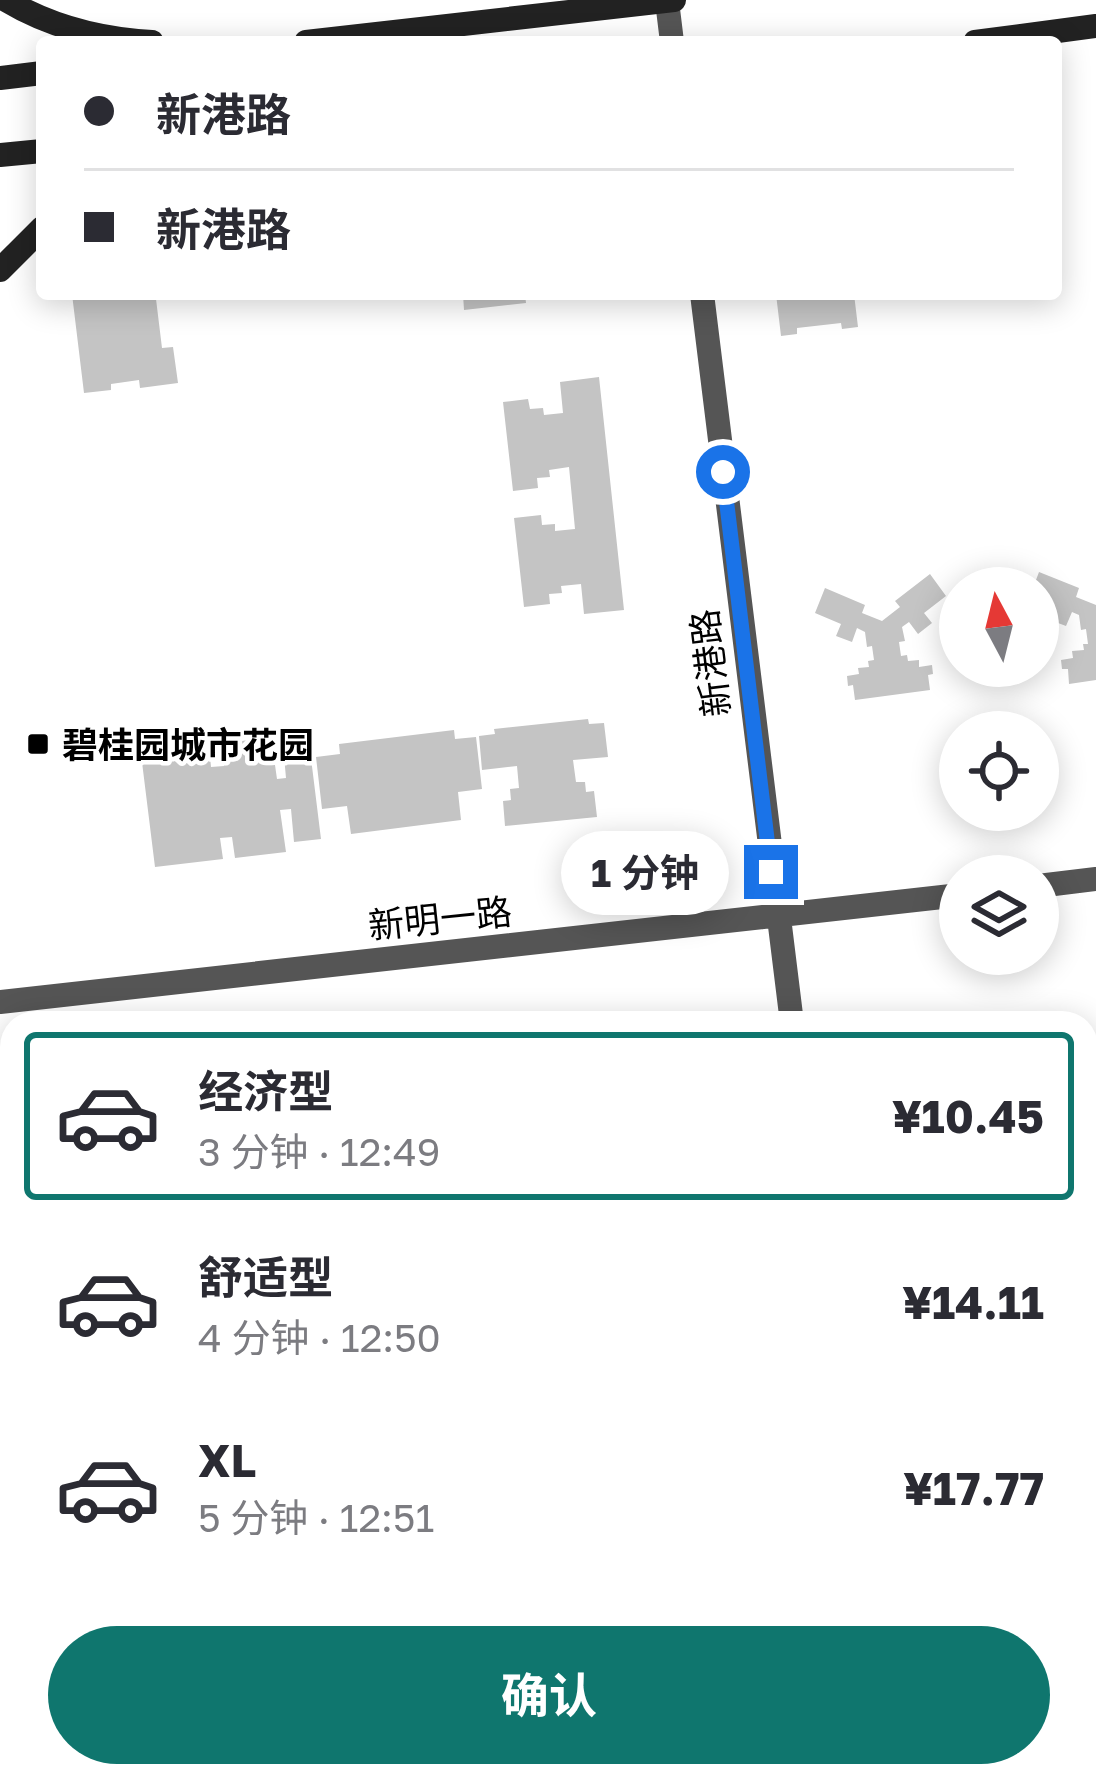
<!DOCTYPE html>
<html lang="zh">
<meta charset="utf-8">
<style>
:root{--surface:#fff;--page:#f7f7f7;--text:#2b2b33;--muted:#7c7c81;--line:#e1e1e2;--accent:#0f766e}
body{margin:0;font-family:"Golos Text","Noto Sans SC",sans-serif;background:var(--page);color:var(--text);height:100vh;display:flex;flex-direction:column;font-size:45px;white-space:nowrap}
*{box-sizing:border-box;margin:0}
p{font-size:39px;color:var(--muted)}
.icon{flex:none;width:66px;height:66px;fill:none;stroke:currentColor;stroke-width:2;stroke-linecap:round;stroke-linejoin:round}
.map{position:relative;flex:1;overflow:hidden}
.panel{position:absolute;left:0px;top:1011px;width:1098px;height:777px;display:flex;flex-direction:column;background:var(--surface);border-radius:36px 36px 0 0;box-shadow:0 6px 30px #0003}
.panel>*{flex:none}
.top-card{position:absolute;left:36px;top:36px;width:1026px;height:264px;border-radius:12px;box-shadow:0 6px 30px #0003;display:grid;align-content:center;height:264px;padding:0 48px;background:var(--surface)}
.needle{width:78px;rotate:353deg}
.buttons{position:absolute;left:939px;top:567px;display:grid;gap:24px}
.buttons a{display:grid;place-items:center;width:120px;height:120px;border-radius:50%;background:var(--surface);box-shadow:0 6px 30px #0003;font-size:60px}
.end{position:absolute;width:54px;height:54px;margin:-27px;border:15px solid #1a73e8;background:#fff;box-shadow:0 0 0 6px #fff}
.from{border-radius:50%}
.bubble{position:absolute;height:84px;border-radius:42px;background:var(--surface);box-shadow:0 6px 30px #0003;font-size:39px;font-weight:700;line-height:84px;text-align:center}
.top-card b{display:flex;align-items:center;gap:42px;height:114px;font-size:45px}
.top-card b+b{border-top:3px solid var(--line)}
.top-card i{width:30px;height:30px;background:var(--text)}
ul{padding:21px 0 0;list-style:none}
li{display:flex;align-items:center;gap:36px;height:168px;margin:0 24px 18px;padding:0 24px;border:6px solid transparent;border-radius:12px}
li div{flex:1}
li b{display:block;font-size:45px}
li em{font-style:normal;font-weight:700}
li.selected{border-color:var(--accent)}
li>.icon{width:108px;height:108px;stroke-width:1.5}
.button{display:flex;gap:24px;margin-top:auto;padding:24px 48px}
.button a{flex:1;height:138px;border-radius:72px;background:var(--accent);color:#fff;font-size:48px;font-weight:700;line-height:138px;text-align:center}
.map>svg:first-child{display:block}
.building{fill:#c4c4c4}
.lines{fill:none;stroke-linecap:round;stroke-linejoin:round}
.tertiary{stroke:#555;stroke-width:24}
.secondary{stroke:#222;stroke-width:24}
.route{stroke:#1a73e8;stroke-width:15}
.poi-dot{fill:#000;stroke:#fff;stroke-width:4.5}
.labels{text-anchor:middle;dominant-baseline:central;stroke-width:9;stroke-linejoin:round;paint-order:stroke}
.street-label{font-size:36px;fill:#000;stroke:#fff}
.poi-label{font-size:36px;font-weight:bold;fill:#000;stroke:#fff;text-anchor:start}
</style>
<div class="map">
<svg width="1096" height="1786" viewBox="0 0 1096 1786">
<rect width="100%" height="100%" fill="#fff"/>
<!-- building -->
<path class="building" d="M72,294H176L156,299L162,348L173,347L178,383L140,388L139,380L111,384V390L84,393Z
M463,294H525L526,303L464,310Z
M776,294H854L858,327L842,329L841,323L797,328V334L781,336Z
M599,377L624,610L584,614L581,584L561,586L562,593L549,594L550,604L524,607L514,518L541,515L542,525L555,524V531L575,529L569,467L549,470L550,477L537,478L538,488L513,491L503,402L528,399L530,409L543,408L544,415L563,413L560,382Z
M1039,572L1079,588L1076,597L1096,605V680L1069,684L1068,669H1062L1061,660L1073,658L1072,651L1084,650L1083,644H1088L1086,629L1081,630L1079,615L1072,612L1066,626L1050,620L1055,607L1038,600V588H1033Z
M930,574L946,596L924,613L932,623L918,634L909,622L902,627L905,641L899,642L901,656L907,655L908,661L919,660V667L932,665L933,674L928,675L930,690L855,700L853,685L848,686L847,676L859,674L858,668L869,667L868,661L874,660L872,646L867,647L865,632L857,628L852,642L836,636L841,624L815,613L825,588L865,605L862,613L882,621L900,607L895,601Z
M588,719L589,724L604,723L608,757L573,760L576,782H585L586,792L594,791L597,817L505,826L503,801L511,800L510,789L519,788L517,766L482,770L479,736L495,734L494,729Z
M454,730L455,739L476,737L482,789L458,792L461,820L351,834L347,806L322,809L316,757L340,754L339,744Z
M271,737L277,779L286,778L283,745L309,742L321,839L294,842L291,809L280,810L286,852L235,858L232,837L220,838L223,859L155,867L141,754L209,746L211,767L224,766L221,744Z
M673,1776H769L770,1786H674Z"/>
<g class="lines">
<!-- tertiary -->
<path class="tertiary" d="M667,1L672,42
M702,294L792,1023
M1038,886L1096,879
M0,1002L960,895
M900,1776L902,1786"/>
<!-- secondary -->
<path class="secondary" d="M6,0C51,27 99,39 152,42
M306,42L674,0
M975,42L1096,26
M0,78L42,73
M0,155L42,151
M0,270L42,228
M0,1094L12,1143
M0,1211L12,1361
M63,1776L64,1786
M123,1776L124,1786"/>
</g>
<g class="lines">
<!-- route -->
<path class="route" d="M723,472L771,872"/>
</g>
<!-- markers -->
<rect class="poi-dot" x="26" y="732" width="24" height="24" rx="6"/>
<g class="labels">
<!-- street labels -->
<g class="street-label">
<text transform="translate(710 663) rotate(-97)">新港路</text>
<text transform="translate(440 918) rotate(-6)">新明一路</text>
</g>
<!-- poi labels -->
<g class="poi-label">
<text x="62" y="744">碧桂园城市花园</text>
</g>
</g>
</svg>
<div class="buttons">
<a><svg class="needle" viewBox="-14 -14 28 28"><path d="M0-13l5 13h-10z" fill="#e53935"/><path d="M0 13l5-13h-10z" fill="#7c7c81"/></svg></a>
<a><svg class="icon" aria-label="locate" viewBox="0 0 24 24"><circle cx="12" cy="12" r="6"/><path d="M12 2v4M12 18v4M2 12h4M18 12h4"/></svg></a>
<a><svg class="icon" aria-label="layers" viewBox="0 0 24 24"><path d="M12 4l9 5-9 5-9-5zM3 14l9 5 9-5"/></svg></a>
</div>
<i class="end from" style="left:723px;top:472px"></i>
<i class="end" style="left:771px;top:872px"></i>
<div class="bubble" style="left:561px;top:831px;width:168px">1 分钟</div>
<div class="top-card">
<b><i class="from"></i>新港路</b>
<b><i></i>新港路</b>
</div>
<section class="panel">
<ul>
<li class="selected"><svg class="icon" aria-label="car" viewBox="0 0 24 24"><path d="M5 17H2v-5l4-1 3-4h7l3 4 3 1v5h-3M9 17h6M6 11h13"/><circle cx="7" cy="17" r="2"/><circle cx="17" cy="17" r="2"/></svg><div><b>经济型</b><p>3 分钟 · 12:49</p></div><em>¥10.45</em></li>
<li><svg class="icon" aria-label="car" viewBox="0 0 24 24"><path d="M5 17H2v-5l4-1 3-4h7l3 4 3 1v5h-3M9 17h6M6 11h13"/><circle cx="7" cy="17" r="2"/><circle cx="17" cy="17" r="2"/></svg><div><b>舒适型</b><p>4 分钟 · 12:50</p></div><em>¥14.11</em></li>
<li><svg class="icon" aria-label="car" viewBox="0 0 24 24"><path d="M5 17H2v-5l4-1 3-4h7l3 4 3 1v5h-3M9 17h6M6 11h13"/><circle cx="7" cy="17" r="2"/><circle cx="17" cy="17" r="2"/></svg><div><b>XL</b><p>5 分钟 · 12:51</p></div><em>¥17.77</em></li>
</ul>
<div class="button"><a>确认</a></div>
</section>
</div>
